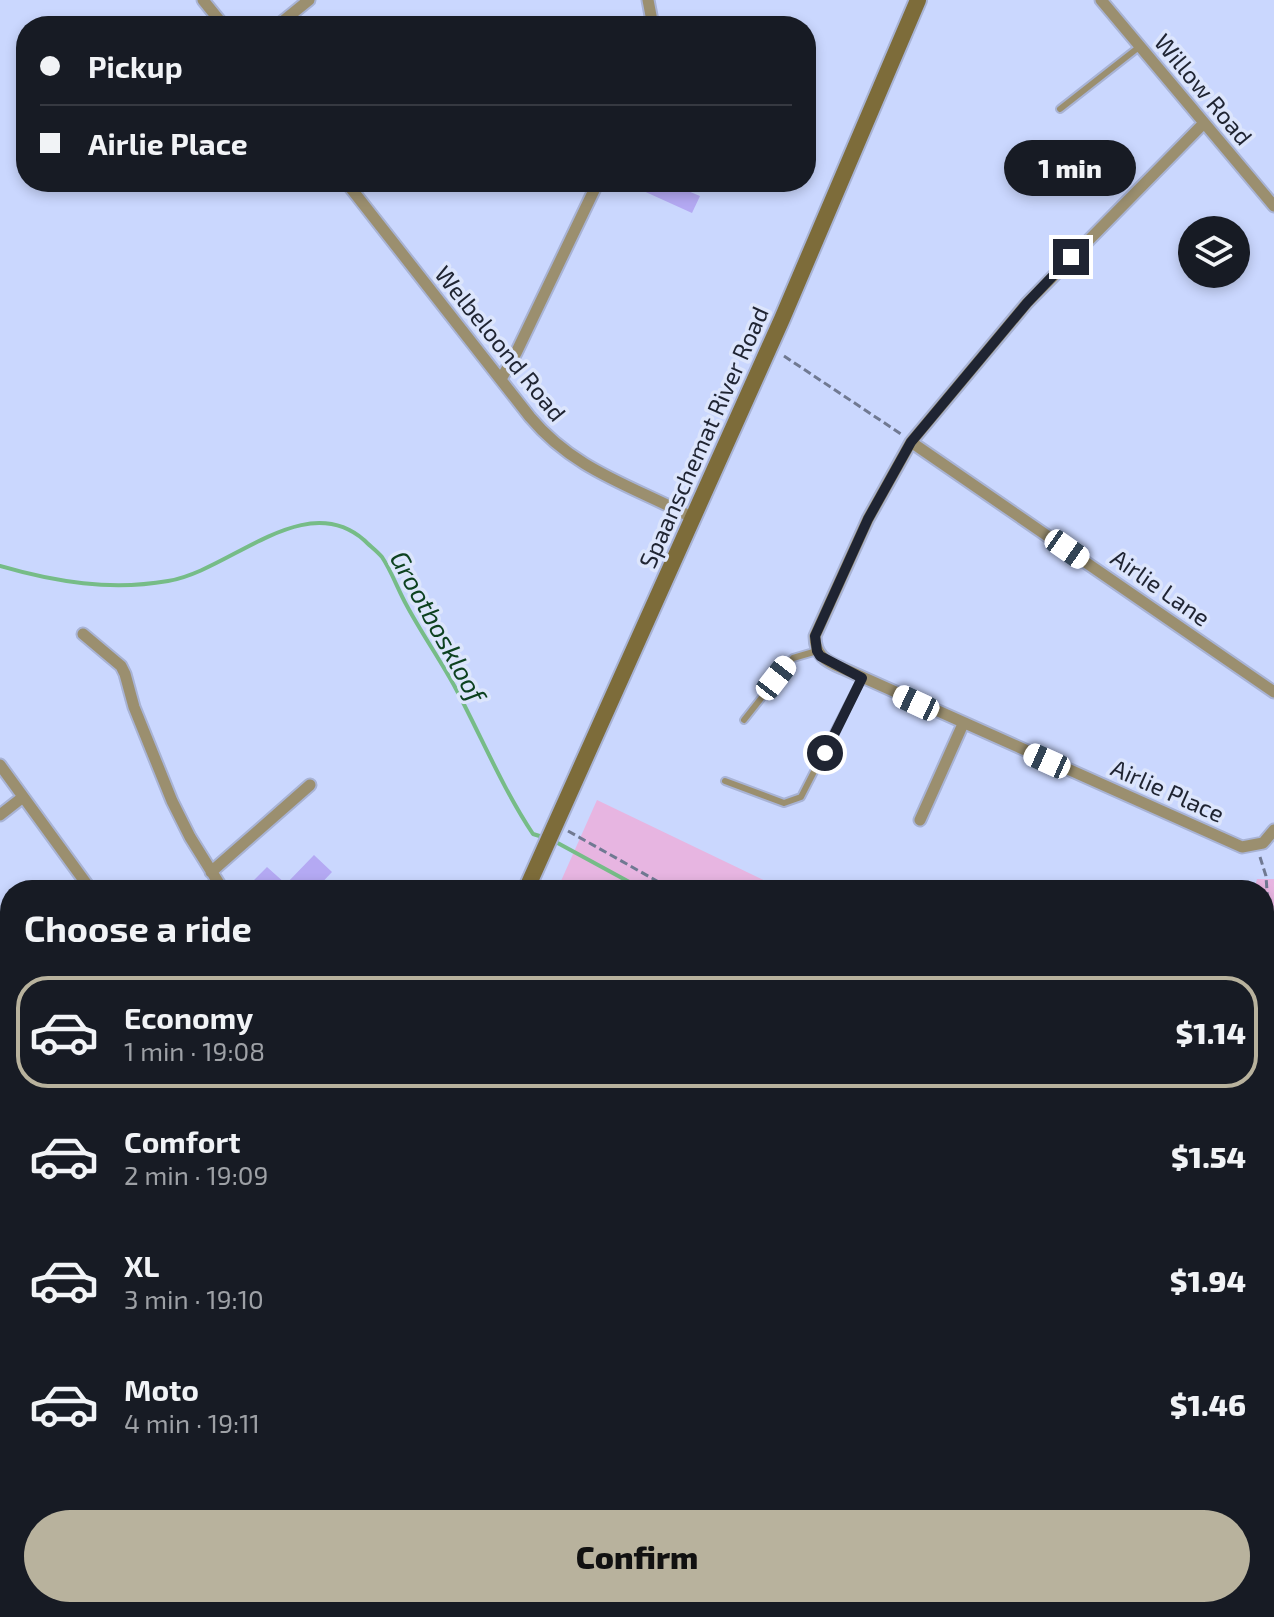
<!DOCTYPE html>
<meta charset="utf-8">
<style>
:root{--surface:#171b24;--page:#242831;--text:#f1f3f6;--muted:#9ea1a6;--line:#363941;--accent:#b8b29d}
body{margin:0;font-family:"Exo 2",sans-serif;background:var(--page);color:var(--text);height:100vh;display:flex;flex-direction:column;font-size:30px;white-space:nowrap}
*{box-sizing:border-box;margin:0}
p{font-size:26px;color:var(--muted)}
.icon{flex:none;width:44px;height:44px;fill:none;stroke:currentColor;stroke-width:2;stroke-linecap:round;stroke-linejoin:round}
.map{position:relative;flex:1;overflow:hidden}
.panel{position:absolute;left:0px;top:880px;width:1274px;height:738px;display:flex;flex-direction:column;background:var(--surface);border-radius:32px 32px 0 0;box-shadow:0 4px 12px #0003}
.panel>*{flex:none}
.guide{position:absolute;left:16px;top:16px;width:800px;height:176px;border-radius:32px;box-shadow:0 4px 12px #0003;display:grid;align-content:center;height:176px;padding:0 24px;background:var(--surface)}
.fabs{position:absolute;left:1178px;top:216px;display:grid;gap:16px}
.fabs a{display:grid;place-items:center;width:72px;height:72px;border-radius:50%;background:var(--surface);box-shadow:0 4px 12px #0003;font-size:40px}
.end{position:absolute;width:36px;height:36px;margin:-18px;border:10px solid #1f2432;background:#fff;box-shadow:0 0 0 4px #fff}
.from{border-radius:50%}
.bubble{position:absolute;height:56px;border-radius:28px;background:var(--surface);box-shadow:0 4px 12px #0003;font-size:26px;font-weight:800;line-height:56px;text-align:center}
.car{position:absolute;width:24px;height:48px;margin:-24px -12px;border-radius:10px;box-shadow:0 0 6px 2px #0007;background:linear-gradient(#fff 24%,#345 0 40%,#fff 0 76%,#345 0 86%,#fff 0)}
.guide b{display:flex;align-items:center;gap:28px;height:76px;font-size:30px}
.guide b+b{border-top:2px solid var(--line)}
.guide i{width:20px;height:20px;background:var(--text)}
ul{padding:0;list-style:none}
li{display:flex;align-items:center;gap:24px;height:112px;margin:0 16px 12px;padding:0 8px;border:4px solid transparent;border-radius:32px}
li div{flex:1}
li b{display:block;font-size:30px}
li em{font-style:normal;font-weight:800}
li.on{border-color:var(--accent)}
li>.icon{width:72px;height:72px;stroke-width:1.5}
h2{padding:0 24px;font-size:36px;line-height:96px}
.action{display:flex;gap:16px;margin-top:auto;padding:16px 24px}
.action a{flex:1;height:92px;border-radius:48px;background:var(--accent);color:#111;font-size:32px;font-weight:800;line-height:92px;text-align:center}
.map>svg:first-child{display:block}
.green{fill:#e7b5e1}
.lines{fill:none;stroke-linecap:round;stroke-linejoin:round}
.stream{stroke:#76bc87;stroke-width:4}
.building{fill:#b4a9f3}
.service-casing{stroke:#a8b3d5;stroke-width:10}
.minor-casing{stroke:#a8b3d5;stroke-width:15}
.tertiary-casing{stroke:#a8b3d5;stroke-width:18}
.secondary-casing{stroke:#a8b3d5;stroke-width:20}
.path{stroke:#707992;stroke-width:3;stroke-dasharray:8 4;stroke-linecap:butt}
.service{stroke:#9b8f6f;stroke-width:6}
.minor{stroke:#9b8f6f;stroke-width:11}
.tertiary{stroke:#9b8f6f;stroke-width:14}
.secondary{stroke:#7d6c3a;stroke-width:16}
.route{stroke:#1f2432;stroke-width:10}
.labels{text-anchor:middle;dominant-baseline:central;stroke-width:7;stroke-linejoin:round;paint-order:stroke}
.street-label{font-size:24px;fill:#1f2432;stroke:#dce5fc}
.water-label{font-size:26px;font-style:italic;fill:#0d4220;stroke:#dce5fc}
</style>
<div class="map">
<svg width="1274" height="1617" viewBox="0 0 1274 1617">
<rect width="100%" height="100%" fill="#cad7fe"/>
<!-- green -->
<path class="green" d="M597,800L784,890H557Z
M1257,879H1274V1177L1265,1160L1273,1122L1264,1120V890H1254Z
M0,1410L10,1424V1510L0,1519Z
M10,1601V1608H336L346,1617H0V1610Z"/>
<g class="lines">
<!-- stream -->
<path class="stream" d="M0,566C55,582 111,591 168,581C230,571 304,488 364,540C370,546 377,551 382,557C392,572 398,590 407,606C422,634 441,661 456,689C482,738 503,789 533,834L546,838
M554,841L644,890
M1264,1015H1274"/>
</g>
<!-- building -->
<path class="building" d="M642,182H663L662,186L674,191L676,186L700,196L692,213L639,189Z
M314,855L332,872L315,890H259L251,883L267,867L286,884Z"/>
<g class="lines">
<!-- service casing -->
<g class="service-casing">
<path id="service" d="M1060,109L1139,47
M744,720L793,658L817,651
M725,781L784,803L801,797L862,678
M534,1617L543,1608"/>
</g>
<!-- minor casing -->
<g class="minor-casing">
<path id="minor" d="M203,0L224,26
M648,0L653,26
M1101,0L1274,206
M277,26L309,0
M1203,124L1027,303L911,442L868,519L815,636C815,655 825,661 842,668L1242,847L1263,843L1274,830
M346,182L530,417C575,471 633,486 693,518
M501,379L516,353L598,182
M911,442L1274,692
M83,634L121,666L125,674L134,707L172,801L190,837L223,890
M0,765L91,890
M0,815L23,797
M920,820L963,724
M211,872L310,785
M0,1134L9,1145
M1264,1283L1274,1231
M1264,1484L1274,1485
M1042,1617L1045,1608"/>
</g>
<!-- tertiary casing -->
<g class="tertiary-casing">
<path id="tertiary" d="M0,1332L10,1344"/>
</g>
<!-- secondary casing -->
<g class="secondary-casing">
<path id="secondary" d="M526,890L782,319L918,0
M0,1574L10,1564"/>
</g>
<!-- path -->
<path class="path" d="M784,356L901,434
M568,831L673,890
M1260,857L1266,876L1274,996
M1264,996L1274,997
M1264,1034L1274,1033
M176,1608L178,1617
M303,1608L312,1617
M95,1617L105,1608"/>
<!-- service -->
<use href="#service" class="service"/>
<!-- minor -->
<use href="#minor" class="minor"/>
<!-- tertiary -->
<use href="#tertiary" class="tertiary"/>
<!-- secondary -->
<use href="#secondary" class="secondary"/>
</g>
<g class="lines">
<!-- route -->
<path class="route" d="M825,753L862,678L820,656L817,651L815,636L868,519L911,442L1027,303L1071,257"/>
</g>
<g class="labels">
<!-- street labels -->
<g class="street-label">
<text transform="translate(1204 89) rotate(50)">Willow Road</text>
<text transform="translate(501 343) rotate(51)">Welbeloond Road</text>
<text transform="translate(703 437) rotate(-66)">Spaanschemat River Road</text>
<text transform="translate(1161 587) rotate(35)">Airlie Lane</text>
<text transform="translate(1168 790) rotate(24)">Airlie Place</text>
</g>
<!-- water labels -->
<g class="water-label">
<text transform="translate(439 626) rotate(61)">Grootboskloof</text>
</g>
</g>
</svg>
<div class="fabs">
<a><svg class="icon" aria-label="layers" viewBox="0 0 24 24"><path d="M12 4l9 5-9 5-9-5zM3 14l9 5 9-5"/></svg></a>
</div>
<i class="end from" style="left:825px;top:753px"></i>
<i class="end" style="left:1071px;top:257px"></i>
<div class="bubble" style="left:1004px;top:140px;width:132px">1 min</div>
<i class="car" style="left:1067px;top:549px;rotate:125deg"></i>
<i class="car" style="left:776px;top:678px;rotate:38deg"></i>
<i class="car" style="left:916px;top:703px;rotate:295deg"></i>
<i class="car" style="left:1047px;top:761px;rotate:294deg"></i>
<div class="guide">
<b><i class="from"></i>Pickup</b>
<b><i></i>Airlie Place</b>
</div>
<section class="panel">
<h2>Choose a ride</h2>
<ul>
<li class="on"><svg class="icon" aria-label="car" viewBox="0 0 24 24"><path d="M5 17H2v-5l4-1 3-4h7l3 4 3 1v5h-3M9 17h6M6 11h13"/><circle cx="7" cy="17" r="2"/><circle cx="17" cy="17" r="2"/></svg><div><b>Economy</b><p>1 min · 19:08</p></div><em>$1.14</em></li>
<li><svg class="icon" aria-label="car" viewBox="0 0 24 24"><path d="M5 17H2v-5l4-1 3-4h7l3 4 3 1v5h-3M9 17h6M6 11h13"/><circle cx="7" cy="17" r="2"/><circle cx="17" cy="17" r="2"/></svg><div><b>Comfort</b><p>2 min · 19:09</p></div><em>$1.54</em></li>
<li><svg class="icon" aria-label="car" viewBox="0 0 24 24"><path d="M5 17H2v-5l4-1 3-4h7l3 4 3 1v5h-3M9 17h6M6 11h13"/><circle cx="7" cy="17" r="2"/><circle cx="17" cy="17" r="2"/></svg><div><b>XL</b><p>3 min · 19:10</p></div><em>$1.94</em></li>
<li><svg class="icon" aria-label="car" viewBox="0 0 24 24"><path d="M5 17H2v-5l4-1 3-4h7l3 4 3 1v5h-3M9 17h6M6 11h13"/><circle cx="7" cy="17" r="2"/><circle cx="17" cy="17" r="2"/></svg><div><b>Moto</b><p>4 min · 19:11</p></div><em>$1.46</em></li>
</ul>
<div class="action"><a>Confirm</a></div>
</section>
</div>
